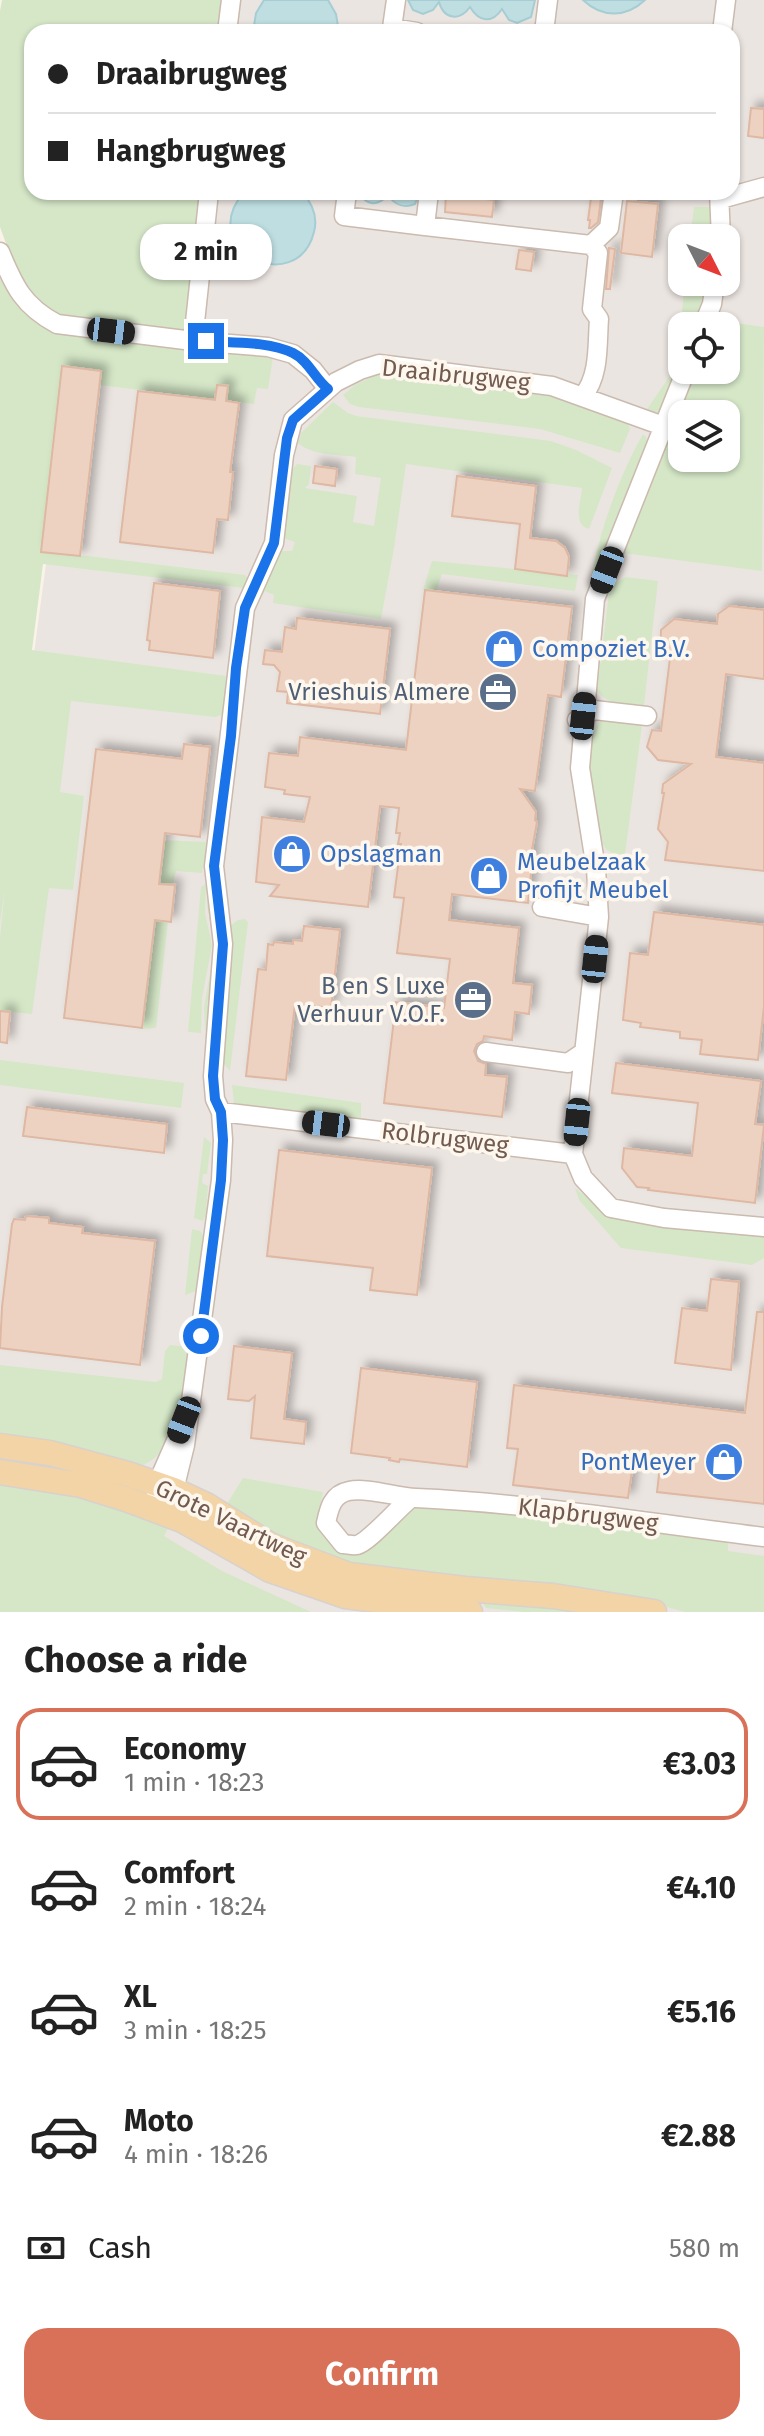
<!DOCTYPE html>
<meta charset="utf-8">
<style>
:root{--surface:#fff;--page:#f2f2f2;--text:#222;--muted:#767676;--line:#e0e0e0;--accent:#d97158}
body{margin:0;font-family:"Fira Sans",sans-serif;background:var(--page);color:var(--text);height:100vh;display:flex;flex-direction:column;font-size:30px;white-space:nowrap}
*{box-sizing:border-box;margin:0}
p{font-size:26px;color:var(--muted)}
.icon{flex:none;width:44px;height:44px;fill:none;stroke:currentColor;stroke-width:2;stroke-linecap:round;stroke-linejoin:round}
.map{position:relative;height:1612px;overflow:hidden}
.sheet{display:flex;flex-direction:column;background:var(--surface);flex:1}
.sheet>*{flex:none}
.hud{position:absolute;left:24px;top:24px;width:716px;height:176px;border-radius:24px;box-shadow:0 2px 6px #0004;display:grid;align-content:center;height:176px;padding:0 24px;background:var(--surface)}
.needle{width:52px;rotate:132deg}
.fabs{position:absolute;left:668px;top:224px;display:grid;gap:16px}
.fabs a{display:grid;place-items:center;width:72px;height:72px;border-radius:16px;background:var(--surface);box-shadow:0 2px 6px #0004;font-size:40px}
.end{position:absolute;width:36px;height:36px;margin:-18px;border:10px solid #1a73e8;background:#fff;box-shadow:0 0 0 4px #fff}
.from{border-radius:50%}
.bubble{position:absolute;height:56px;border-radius:24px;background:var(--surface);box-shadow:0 2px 6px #0004;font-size:26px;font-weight:700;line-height:56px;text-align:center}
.car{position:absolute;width:24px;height:48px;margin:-24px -12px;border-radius:10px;box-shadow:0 0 6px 2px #0007;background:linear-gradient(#222 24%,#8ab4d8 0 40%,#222 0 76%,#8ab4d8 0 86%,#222 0)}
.hud b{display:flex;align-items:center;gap:28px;height:76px;font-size:30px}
.hud b+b{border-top:2px solid var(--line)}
.hud i{width:20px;height:20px;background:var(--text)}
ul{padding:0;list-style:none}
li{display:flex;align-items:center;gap:24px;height:112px;margin:0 16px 12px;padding:0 8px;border:4px solid transparent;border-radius:24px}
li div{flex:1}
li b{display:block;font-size:30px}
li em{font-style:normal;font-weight:700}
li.on{border-color:var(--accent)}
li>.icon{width:72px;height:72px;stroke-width:1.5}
h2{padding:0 24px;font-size:36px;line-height:96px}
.pay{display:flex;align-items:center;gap:20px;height:88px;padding:0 24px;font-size:30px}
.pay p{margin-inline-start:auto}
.action{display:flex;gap:16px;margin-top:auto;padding:16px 24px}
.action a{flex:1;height:92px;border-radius:24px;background:var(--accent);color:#fff;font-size:32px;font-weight:700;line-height:92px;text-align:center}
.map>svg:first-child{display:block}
.industrial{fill:#ebe5e1;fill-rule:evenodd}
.green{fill:#d5e7c7;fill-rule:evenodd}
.water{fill:#bedee2;stroke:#a5cdd3;stroke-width:2}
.building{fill:#edd2c2;stroke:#deb8a3;stroke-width:2;filter:url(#shadow)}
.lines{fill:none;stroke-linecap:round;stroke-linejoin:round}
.minor-casing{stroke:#cbbaae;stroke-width:21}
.major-casing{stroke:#d8d1cd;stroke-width:27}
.minor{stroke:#fff;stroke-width:18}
.major{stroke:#f3d4a6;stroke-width:24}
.route{stroke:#1a73e8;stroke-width:10}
.labels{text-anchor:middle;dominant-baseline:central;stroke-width:7;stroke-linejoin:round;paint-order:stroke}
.street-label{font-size:24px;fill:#725a4e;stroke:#fdf7ee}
.shop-label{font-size:24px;fill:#366cbe;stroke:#fdf7ee;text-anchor:start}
.service-label{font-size:24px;fill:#4e5e75;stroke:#fdf7ee;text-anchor:end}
</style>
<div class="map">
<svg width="764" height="1612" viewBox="0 0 764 1612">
<defs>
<filter id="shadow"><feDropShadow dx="6" dy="-6" stdDeviation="4" flood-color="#0004"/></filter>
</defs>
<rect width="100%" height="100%" fill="#faf3e8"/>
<!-- industrial -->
<path class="industrial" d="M122,0H764V1612H0V920L23,735L96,192H732V32H118ZM682,238H726V282H682ZM682,326H726V370H682ZM682,414H726V458H682Z"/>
<!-- green -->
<path class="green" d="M2,0H228L224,32H32V192H205L189,336L62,320L26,293L15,268L0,227V11Z
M694,207H715V238H690Z
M0,278C14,304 29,319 56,331L273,357L268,389L257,388L254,404L75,382L54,552L245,575L252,584V589L43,564L32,650L226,676L224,714L215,717L71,701L60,792L84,796L73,890L49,888L32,1014L0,1011V937L5,889L0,923Z
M685,282H710L698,326H682V365L663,408L658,412H645L676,367Z
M715,320L764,327L762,571L623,553L695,370H726V326H713ZM682,414H726V458H682Z
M380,373H399L541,391L610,415L628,424L630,429L620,453L540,429L359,407L350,404L343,395L355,385Z
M333,402L348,413L356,416L551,441L576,450L612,468L589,529C572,525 581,502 582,488L406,464L394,548L381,619L273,603L274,595L265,591L259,602L258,597L278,551H292L295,542L286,539L281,534L289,473L297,464L311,466L309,484L305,488L357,496L353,522L374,526L381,478L355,474L356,457C337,454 313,456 298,443L301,433Z
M643,434L646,437L648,444L617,524L612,530L587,605C594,546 614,486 643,434Z
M432,561L578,575L575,591L442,574L436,592L423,590Z
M626,577L658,581L644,705C625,704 609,706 597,691L609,593L614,584Z
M602,720L642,725L625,854C609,855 604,850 600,836C596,809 578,737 602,720Z
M162,840L208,842L202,873L176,871L173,884L158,883Z
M206,884L205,913L212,945L202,998L201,1033L188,1032L201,887Z
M209,887L219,935L212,1024L205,1031L204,1007L215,946L207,906Z
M245,919L248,922L230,1071L220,1059L229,927L238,920Z
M152,920L168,921L156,1028L139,1029Z
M0,1060L184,1083L181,1108L0,1085Z
M232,1085L361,1103V1123L234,1103Z
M204,1137L211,1143L207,1174H203L202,1183L208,1186L206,1214L203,1221L194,1218Z
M575,1188L603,1210L635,1221L764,1236V1258L752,1265L621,1248L579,1200Z
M192,1229L200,1231L203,1235L197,1291L185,1295Z
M170,1345L189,1347L194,1350C188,1385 179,1452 141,1466L0,1439V1365L156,1382L162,1379L165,1351Z
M243,1478L323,1492L318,1516L338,1546L414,1504L728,1541V1551L764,1556V1612H685L615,1593L361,1568L270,1536L225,1507Z
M0,1485L53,1492L139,1510L170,1525L164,1536L222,1571L311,1612H0Z
M485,1600L580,1612H524L486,1608L483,1604Z"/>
<!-- water -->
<path class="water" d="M264,0H328L336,14L339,32H253L256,13Z
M408,0H535L531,17L517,23L509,20L502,9C492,24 479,22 470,7C460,21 444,20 439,2L433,10L423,14L413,10Z
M583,0H645C626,18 602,18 583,0Z
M244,192H302C312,203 318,217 314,232C297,299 194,250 244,192Z
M358,192H420L415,204C403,209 395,205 388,195C377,207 367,206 358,192Z"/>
<!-- building -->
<path class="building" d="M751,108L764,109V138L748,136Z
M446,194L494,200L492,217L445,212Z
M593,197L601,198L598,222L591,228H589L590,220H588L591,198Z
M627,201L658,204L652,257L621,253Z
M609,248L615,249L610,289H606Z
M519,250L534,252L531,271L516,269Z
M62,366L101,371L80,556L41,552Z
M217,385L228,386L226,401L239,403L230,472H233L228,520L217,519L213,553L120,542L138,391L215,400Z
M315,466L337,469L335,486L313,483Z
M457,476L536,486L530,538L556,541L565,548L569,557L567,576L515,569L520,524L452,516Z
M154,583L220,591L213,658L149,650L150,641L147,640Z
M425,590L572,607L561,697L548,695L535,791L520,789L536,812L535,820L537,822L531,855H533L528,903L452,894L449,920L519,928L513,983L532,985L529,1014L515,1012L512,1040L484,1036L483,1041L477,1044L474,1051L478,1061L486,1064L485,1075L507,1077L502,1117L384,1103L396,1002L444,1008L450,959L397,953L404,898L394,897L401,844H398L400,833H396L399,808L380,806L368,907L270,896L279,885L256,882L262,817L304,822L310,797L284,794L285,790L265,787L269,753L298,756L300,737L406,750Z
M729,606L764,610V679L726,674L716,757L764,763V871L665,860L668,842L658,829L664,793H662L663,784L691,764L658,760L647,747L652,730L661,731L670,658L660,657L661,630L674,619L717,624L718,614Z
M297,618L390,629L380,714L287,703L288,692L277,691L280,672L274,665L263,664L265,650L282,652L285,627L296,629Z
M184,744L210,747L200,837L165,833L159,884L175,885L171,922L155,920L142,1028L64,1018L96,749L182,759Z
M654,912L764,925V1006L758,1060L700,1054L702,1040L680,1038V1032L640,1027L641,1023L623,1020L630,953L648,955Z
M304,926L340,930L331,1008L295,1004L286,1080L246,1076L258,969L266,970L268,944L273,945L274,942L293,944V940L302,941Z
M0,1011L10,1012L7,1043L0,1042Z
M616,1063L761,1081L755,1124L764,1125L755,1203L648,1190L649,1188L637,1187L622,1168L624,1148L692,1156L698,1103L612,1093Z
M27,1107L167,1124L164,1153L23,1136Z
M279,1150L432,1168L417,1295L370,1290L373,1268L267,1256Z
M26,1216L49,1218V1223L83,1227L82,1233L155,1241L140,1365L0,1348L2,1307L12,1224L14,1219L25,1220Z
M711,1279L739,1282L731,1370L675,1363L682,1308L707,1311Z
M757,1312H764V1504L657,1492L660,1466L633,1463L628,1498L513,1485L518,1449L507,1448L514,1385L745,1413Z
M234,1346L292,1353L284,1419L306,1422L304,1444L251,1438L255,1396L249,1401L228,1399Z
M361,1368L477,1382L467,1467L400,1459L399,1462L389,1460L390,1458L351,1453Z"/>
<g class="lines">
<!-- minor casing -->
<g class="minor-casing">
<path id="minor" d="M396,0L392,28L417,32
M227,32L231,0
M544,32L548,0
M722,32L726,0
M347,192L344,216L425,226
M429,192L425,226L591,245
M719,192L721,238
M721,199L764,187
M0,252C14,286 23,306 57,324L193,341L268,347L293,354L313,370L328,389
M703,326L712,304L715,282
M193,341L209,192
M686,370L595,599L580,768L596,869L599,917L573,1154L583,1178L611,1208L664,1218L764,1227
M583,396C600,375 597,345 599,319L592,309L598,253L591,245L609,228L614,192
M577,720L594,710L647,716
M542,907L599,917
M486,1052L568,1063L584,1052
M221,1112L573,1154
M156,1495L157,1484L179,1434
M167,1497L174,1490L185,1445L221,1180L223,1140L221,1112L215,1099L213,1076L223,944L214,866L245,608L274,543L284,455L293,420L336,382L360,370L379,364L552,386L663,426
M411,1498C398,1508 369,1542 357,1545C352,1546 348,1544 343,1544L326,1523C329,1509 332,1494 349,1491C367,1487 396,1497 416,1498C532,1503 648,1523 764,1537"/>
</g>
<!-- major casing -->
<g class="major-casing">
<path id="major" d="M0,1446L50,1453L128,1474L174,1490L206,1505L270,1545L349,1575L465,1589L553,1596L654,1612
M0,1472L81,1485L126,1499L182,1520L270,1570L345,1596L470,1612"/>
</g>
<!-- minor -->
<use href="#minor" class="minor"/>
<!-- major -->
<use href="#major" class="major"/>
</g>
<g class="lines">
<!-- route -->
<path class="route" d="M201,1336L221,1180L223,1140L221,1112L215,1099L213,1076L223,944L214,866L231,736L236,668L245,608L274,543L287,438L293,420L328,389C315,379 309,361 293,353C268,341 233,343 206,341"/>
</g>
<!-- icons -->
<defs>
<g id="shop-disc" transform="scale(2)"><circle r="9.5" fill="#3f7fe0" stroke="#fdf7ee"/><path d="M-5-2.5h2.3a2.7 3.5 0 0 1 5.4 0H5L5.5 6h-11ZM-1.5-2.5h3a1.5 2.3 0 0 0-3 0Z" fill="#fff"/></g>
<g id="office-disc" transform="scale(2)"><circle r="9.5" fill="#5c6f8a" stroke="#fdf7ee"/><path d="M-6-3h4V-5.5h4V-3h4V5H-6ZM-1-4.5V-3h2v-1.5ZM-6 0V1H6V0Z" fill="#fff"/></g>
</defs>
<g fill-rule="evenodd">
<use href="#shop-disc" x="504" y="649"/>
<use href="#office-disc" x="498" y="692"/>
<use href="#shop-disc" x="292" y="854"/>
<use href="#shop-disc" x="489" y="876"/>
<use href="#office-disc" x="473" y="1000"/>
<use href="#shop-disc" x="724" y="1462"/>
</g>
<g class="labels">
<!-- street labels -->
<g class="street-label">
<text transform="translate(456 375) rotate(6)">Draaibrugweg</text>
<text transform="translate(445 1138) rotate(7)">Rolbrugweg</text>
<text transform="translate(588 1515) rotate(7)">Klapbrugweg</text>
<text transform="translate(231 1522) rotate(26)">Grote Vaartweg</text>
</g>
<!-- shop labels -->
<g class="shop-label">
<text x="532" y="649">Compoziet B.V.</text>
<text x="320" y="854">Opslagman</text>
<text x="517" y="862">Meubelzaak<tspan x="517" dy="28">Profijt Meubel</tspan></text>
<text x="696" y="1462" text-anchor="end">PontMeyer</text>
</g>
<!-- service labels -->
<g class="service-label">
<text x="470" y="692">Vrieshuis Almere</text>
<text x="445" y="986">B en S Luxe<tspan x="445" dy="28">Verhuur V.O.F.</tspan></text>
</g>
</g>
</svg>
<div class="fabs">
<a><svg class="needle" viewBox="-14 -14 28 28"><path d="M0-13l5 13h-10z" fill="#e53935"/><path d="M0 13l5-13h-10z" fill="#767676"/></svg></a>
<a><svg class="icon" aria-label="locate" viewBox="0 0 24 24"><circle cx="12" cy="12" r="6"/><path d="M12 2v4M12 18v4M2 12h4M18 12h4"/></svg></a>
<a><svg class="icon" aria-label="layers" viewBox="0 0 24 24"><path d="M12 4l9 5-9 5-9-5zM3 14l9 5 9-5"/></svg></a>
</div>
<i class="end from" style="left:201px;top:1336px"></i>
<i class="end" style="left:206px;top:341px"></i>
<div class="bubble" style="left:140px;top:224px;width:132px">2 min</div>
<i class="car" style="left:111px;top:331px;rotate:97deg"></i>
<i class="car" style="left:607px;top:570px;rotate:201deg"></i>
<i class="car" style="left:583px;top:716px;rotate:6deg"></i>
<i class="car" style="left:595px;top:959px;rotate:6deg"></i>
<i class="car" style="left:577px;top:1122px;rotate:186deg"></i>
<i class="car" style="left:326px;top:1124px;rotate:277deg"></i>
<i class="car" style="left:184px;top:1420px;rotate:201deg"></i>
<div class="hud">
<b><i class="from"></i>Draaibrugweg</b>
<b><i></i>Hangbrugweg</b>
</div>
</div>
<section class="sheet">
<h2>Choose a ride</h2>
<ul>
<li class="on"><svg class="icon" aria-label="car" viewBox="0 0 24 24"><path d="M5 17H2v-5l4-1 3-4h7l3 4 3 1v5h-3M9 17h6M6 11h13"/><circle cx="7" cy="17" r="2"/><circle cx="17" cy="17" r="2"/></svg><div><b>Economy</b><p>1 min · 18:23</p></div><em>€3.03</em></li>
<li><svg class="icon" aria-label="car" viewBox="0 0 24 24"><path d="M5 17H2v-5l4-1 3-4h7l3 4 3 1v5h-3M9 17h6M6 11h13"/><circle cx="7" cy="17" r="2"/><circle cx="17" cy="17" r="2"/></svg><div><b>Comfort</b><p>2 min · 18:24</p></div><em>€4.10</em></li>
<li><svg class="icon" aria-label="car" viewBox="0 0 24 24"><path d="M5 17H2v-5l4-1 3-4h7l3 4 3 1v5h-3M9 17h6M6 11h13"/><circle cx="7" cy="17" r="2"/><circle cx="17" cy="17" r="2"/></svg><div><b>XL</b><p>3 min · 18:25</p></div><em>€5.16</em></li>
<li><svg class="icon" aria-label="car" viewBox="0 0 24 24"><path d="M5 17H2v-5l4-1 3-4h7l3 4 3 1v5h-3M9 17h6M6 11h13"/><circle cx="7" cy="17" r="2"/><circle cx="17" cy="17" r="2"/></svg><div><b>Moto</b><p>4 min · 18:26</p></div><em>€2.88</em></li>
</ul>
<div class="pay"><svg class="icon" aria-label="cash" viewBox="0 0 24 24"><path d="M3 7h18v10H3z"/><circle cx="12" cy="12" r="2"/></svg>Cash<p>580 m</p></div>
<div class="action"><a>Confirm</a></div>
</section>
